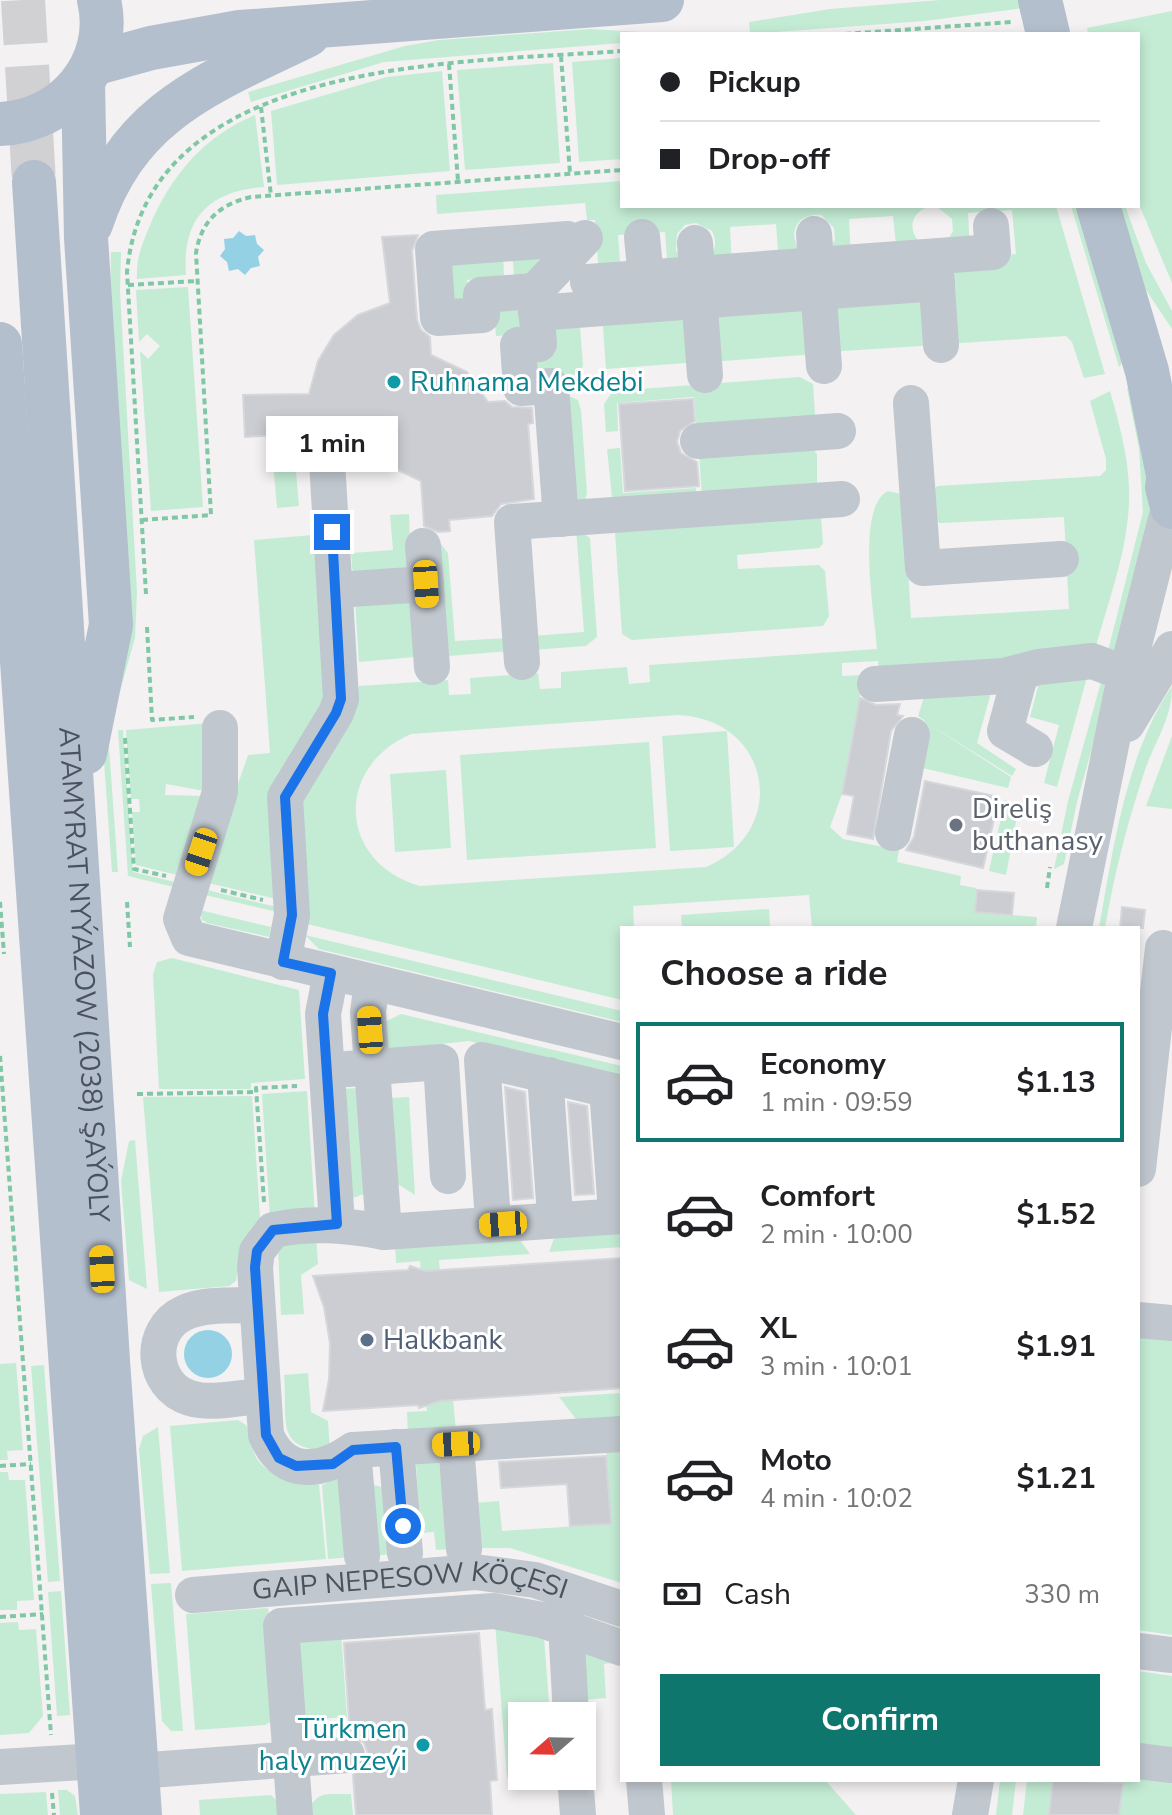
<!DOCTYPE html>
<meta charset="utf-8">
<style>
:root{--surface:#fff;--page:#f6f6f6;--text:#202124;--muted:#757577;--line:#e0e0e0;--accent:#0f766e}
body{margin:0;font-family:"Nunito Sans",sans-serif;background:var(--page);color:var(--text);height:100vh;display:flex;flex-direction:column;font-size:30px;white-space:nowrap}
*{box-sizing:border-box;margin:0}
p{font-size:26px;color:var(--muted)}
.icon{flex:none;width:44px;height:44px;fill:none;stroke:currentColor;stroke-width:2;stroke-linecap:round;stroke-linejoin:round}
.map{position:relative;flex:1;overflow:hidden}
.details{position:absolute;left:620px;top:926px;width:520px;height:856px;display:flex;flex-direction:column;background:var(--surface);border-radius:0px;box-shadow:0 4px 12px #0003}
.details>*{flex:none}
.banner{position:absolute;left:620px;top:32px;width:520px;height:176px;border-radius:0px;box-shadow:0 4px 12px #0003;display:grid;align-content:center;height:176px;padding:0 40px;background:var(--surface)}
.needle{width:52px;rotate:250deg}
.tools{position:absolute;left:508px;top:1702px;display:grid;gap:16px}
.tools a{display:grid;place-items:center;width:88px;height:88px;border-radius:0px;background:var(--surface);box-shadow:0 4px 12px #0003;font-size:40px}
.end{position:absolute;width:36px;height:36px;margin:-18px;border:10px solid #1a73e8;background:#fff;box-shadow:0 0 0 4px #fff}
.from{border-radius:50%}
.bubble{position:absolute;height:56px;border-radius:0px;background:var(--surface);box-shadow:0 4px 12px #0003;font-size:26px;font-weight:700;line-height:56px;text-align:center}
.car{position:absolute;width:24px;height:48px;margin:-24px -12px;border-radius:10px;box-shadow:0 0 6px 2px #0007;background:linear-gradient(#f5c518 24%,#345 0 40%,#f5c518 0 76%,#345 0 86%,#f5c518 0)}
.banner b{display:flex;align-items:center;gap:28px;height:76px;font-size:30px}
.banner b+b{border-top:2px solid var(--line)}
.banner i{width:20px;height:20px;background:var(--text)}
ul{padding:0;list-style:none}
li{display:flex;align-items:center;gap:24px;height:120px;margin:0 16px 12px;padding:0 24px;border:4px solid transparent;border-radius:0px}
li div{flex:1}
li b{display:block;font-size:30px}
li em{font-style:normal;font-weight:700}
li.active{border-color:var(--accent)}
li>.icon{width:72px;height:72px;stroke-width:1.5}
h2{padding:0 40px;font-size:36px;line-height:96px}
.pay{display:flex;align-items:center;gap:20px;height:88px;padding:0 40px;font-size:30px}
.pay p{margin-inline-start:auto}
.primary-button{display:flex;gap:16px;margin-top:auto;padding:16px 40px}
.primary-button a{flex:1;height:92px;border-radius:0px;background:var(--accent);color:#fff;font-size:32px;font-weight:700;line-height:92px;text-align:center}
.map>svg:first-child{display:block}
.green{fill:#c4ecd5;fill-rule:evenodd}
.water{fill:#94d1e5}
.building{fill:#cbcdd3;stroke:#d5d7db;stroke-width:2}
.lines{fill:none;stroke-linecap:round;stroke-linejoin:round}
.major-tunnel{stroke:#d1d1d3;stroke-width:44;stroke-dasharray:44 22;stroke-linecap:butt}
.path{stroke:#7ec8a6;stroke-width:4;stroke-dasharray:6 4;stroke-linecap:butt}
.minor{stroke:#c0c7ce;stroke-width:36}
.major{stroke:#b3bfcd;stroke-width:44}
.route{stroke:#1a73e8;stroke-width:10}
.culture-dot{fill:#0f9aa8;stroke:#fff;stroke-width:3}
.worship-dot{fill:#6b7280;stroke:#fff;stroke-width:3}
.service-dot{fill:#5c6f8a;stroke:#fff;stroke-width:3}
.labels{text-anchor:middle;dominant-baseline:central;stroke-width:6;stroke-linejoin:round;paint-order:stroke}
.culture-label{font-size:28px;fill:#0d838f;stroke:#fff;text-anchor:start}
.worship-label{font-size:28px;fill:#5b616d;stroke:#fff;text-anchor:start}
.street-label{font-size:28px;fill:#4a535d;stroke:#fff}
.service-label{font-size:28px;fill:#4e5e75;stroke:#fff;text-anchor:start}
</style>
<div class="map">
<svg width="1172" height="1815" viewBox="0 0 1172 1815">
<rect width="100%" height="100%" fill="#f3f1f1"/>
<!-- green -->
<path class="green" d="M940,0H1020L1023,8L925,21L750,34L749,22L830,9Z
M1172,11V283L1138,202V34H1088L1087,28Z
M590,29L676,34H622V43L384,62L251,102L248,92L405,46L439,40Z
M622,58V159L579,162L572,62Z
M553,63L560,163L465,170L457,70Z
M442,71L450,171L277,185L271,111L387,77Z
M255,115L264,187C208,191 182,219 186,275L137,279C136,258 142,244 150,225C171,176 204,136 255,115Z
M622,181V206H930C911,212 907,229 920,243L897,255L893,216L849,219L851,258L821,260L835,240L834,228L821,215C798,212 785,234 802,252L779,263L776,224L730,227L732,267L702,269C711,256 720,247 712,231L696,223L685,225L677,234L676,251L683,261L668,272L665,232L618,235L621,275L599,276L595,220H587L585,203L437,214L436,195Z
M936,206H1056L1105,374L1084,378L1072,342L1066,336L946,344L940,260L1016,254L1012,210L968,213L970,249L947,241L953,231L952,219Z
M1071,206H1080L1122,363L1119,367Z
M1114,206H1125L1146,263L1172,311V329L1144,287Z
M557,246L538,272L514,276L512,250Z
M503,250L504,277L467,280L469,307L445,309L444,258Z
M111,252H121L120,291L137,592L135,638L108,733L118,872H112L102,734Z
M188,287L203,507L151,511L140,351L148,359L160,346L147,334L139,342L136,290Z
M932,289L936,345L828,352L824,297Z
M814,297L818,354L709,362L705,305Z
M695,306L699,362L606,369L602,313Z
M520,308L522,334L496,336L494,310Z
M579,314L583,365L580,374L530,380L528,356L555,354L552,316Z
M800,377L813,384L815,415L697,430L694,397L617,403L618,431L606,432L604,404L613,391Z
M1127,388L1132,390L1152,499L1117,652L1107,655L1143,512L1139,449Z
M1110,391C1119,423 1128,455 1129,488C1131,543 1109,598 1095,650L879,673L878,661L842,663V676L861,675V690L842,794L830,827L843,839L899,850L897,862L961,876L960,885L976,888L975,912L1037,917L1036,928H812L809,895L633,906L634,928H622V1000L303,923L296,814L359,686L448,680L449,695L471,694L470,678L538,673L540,689L561,688V672L627,667L629,684L650,682L649,665L877,649C875,617 855,507 888,491L901,494L904,501L911,618L1069,609L1064,517L940,523L933,520L931,490L938,486L1100,476L1106,470V459L1090,401ZM678,715C771,719 791,830 706,867L420,886C339,863 333,768 411,734Z
M567,395L578,400L581,410L587,493L585,501L578,505Z
M294,447L299,506L277,508L272,449Z
M620,448L623,493L696,488V498H612L607,449Z
M813,449L817,454V483L702,498L699,452Z
M409,514L411,569L353,577L351,553L393,550L390,515Z
M821,516L823,544L819,548L737,555L738,569L819,565L825,571L829,616L823,626L632,640L622,634L615,532Z
M576,529L590,538L597,637L586,646L532,650V636L584,632Z
M324,534L323,713L280,900L204,882L248,755L270,753L254,540Z
M440,543L448,553L455,641L509,638L510,651L449,656Z
M415,597L414,657L359,662L355,601Z
M1087,677L1057,787L1044,783L1059,725L1030,717L1040,679Z
M1101,682L1106,685L1107,694L1077,802L1064,864L1054,869L1068,801Z
M1172,686C1172,720 1155,740 1144,773C1127,824 1114,875 1105,928H1099C1113,849 1126,754 1172,686Z
M992,689L977,743L1016,769L1012,776L927,723L1011,777L1008,788L914,766L925,721L918,716L926,691Z
M210,723V792L166,784L165,795L204,796L181,876L136,865L132,812H140L139,799H131L126,730Z
M118,730H123L133,872L179,883L178,888L128,876Z
M727,731L734,847L670,851L662,736Z
M1172,736V809L1146,806Z
M649,742L656,848L467,860L460,755Z
M446,770L451,848L395,852L390,774Z
M1005,800L1015,805L1018,811L1006,875L989,871Z
M203,889L281,908V913L201,894Z
M769,909L770,928H682L681,915Z
M200,910L271,927L269,937L207,923L202,920Z
M305,935L622,1011V1022L319,949Z
M172,958L299,990L305,1079L251,1083V1089H159L153,974L157,962Z
M401,1014L622,1066V1079L469,1041L385,1050L383,1023Z
M359,1088L364,1194L353,1198L349,1195L340,1089Z
M307,1091L315,1215L270,1218L262,1094Z
M252,1096L260,1218L241,1242L236,1281L229,1286L159,1292L143,1097Z
M409,1097L415,1195L396,1183L389,1098Z
M135,1140L147,1289L129,1280L121,1181L129,1141Z
M622,1227V1247L549,1252L555,1236Z
M316,1234L318,1264L301,1275L304,1314L281,1315L278,1249L281,1244Z
M518,1237L530,1254L439,1260L440,1273L421,1275L420,1261L396,1263L395,1244Z
M1138,1334L1172,1339V1635L1138,1630Z
M16,1363L23,1450L7,1451L8,1460H0V1364Z
M44,1365L60,1581L48,1582L31,1366Z
M308,1373L311,1412L328,1421L330,1451C274,1449 288,1423 284,1375Z
M622,1393V1418L576,1419L559,1397Z
M453,1398L456,1432L408,1435L407,1412L427,1411L426,1400Z
M238,1420L246,1425C250,1433 250,1442 253,1450C263,1479 294,1479 319,1484L326,1559L182,1571L170,1426Z
M158,1427L170,1573L150,1574L139,1449L143,1436Z
M622,1446V1583L510,1548H478L475,1503L499,1501L502,1531L611,1524L606,1447Z
M439,1461L450,1549L436,1550L434,1532L421,1533L416,1464Z
M0,1472H8L9,1480H25L34,1600L17,1601V1610H0Z
M337,1478L341,1480L351,1557L328,1559L322,1485Z
M374,1485L385,1488L392,1554L373,1556Z
M171,1583L183,1731H171L162,1721L151,1584Z
M61,1591L70,1715L57,1716L48,1592Z
M268,1608L277,1711L274,1720L265,1725L195,1730L186,1614Z
M18,1622L19,1630L36,1629L43,1716L29,1733L0,1735V1623Z
M495,1622L544,1637L550,1716H522V1776H538L507,1778Z
M341,1632L347,1717L316,1719L305,1714L298,1647L301,1642Z
M580,1651L621,1662L604,1664L606,1698L581,1700Z
M1138,1671L1172,1676V1749L1138,1745Z
M1138,1774L1172,1779V1815H1119L1123,1783L1104,1780H1138Z
M671,1780H825L856,1815H673Z
M1000,1780H1016L1012,1815H996Z
M1027,1780H1053L1049,1814L1052,1815H1023Z
M58,1790H67L75,1796L78,1815H60Z
M46,1792L48,1815H0V1794Z
M351,1794L353,1815H308C314,1789 329,1795 351,1794Z
M271,1795L284,1808V1815H200L199,1800Z"/>
<!-- water -->
<path class="water" d="M239,231L246,236L255,235L257,244L264,250L258,257L260,266L251,268L245,275L238,269L229,271L227,262L220,256L225,249L224,239L233,238Z
M184 1354a24 24 0 1 1 48 0a24 24 0 1 1-48 0Z"/>
<!-- building -->
<path class="building" d="M418,235L412,251L417,320L421,330L430,337L431,355L467,372L488,402L505,401L512,407L532,408L533,423L528,424L534,499L501,504L492,516L449,520L450,531L438,532L424,526L421,481L389,466L377,452L367,430L342,431L324,423L308,433L245,437L243,395L309,394L318,361L334,335L358,315L390,303L382,237Z
M693,399L695,421L680,431L677,442L681,453L697,462L699,486L625,491L619,404Z
M860,698L876,705L900,704L897,715L903,716L891,731L873,839L847,834L854,796L842,794Z
M925,781L999,797L983,868L906,850L914,837Z
M977,890L1014,893L1012,915L975,912Z
M1122,907L1145,910L1143,928H1120Z
M505,1087L525,1092L533,1198L513,1200Z
M568,1102L587,1106L594,1194L575,1195Z
M622,1258V1388L440,1401L419,1408L418,1405L323,1411L329,1379L330,1343L324,1307L313,1276L408,1270L410,1266L425,1271Z
M606,1456L611,1524L570,1526L567,1484L501,1488L499,1462Z
M479,1633L485,1710L492,1709L497,1780L490,1781L492,1815H356L353,1775L366,1765L368,1754L364,1743L350,1735L344,1643Z
M1053,1780L1123,1783L1119,1815H1049Z"/>
<g class="lines">
<!-- major-tunnel -->
<path class="major-tunnel" d="M23,0L34,182"/>
<!-- path -->
<path class="path" d="M845,34L1011,22
M561,56L570,173
M449,64L458,181
M261,107L271,196
M128,285L197,281
M142,520L211,515L196,253C201,221 220,204 251,197L622,170
M146,594L127,272C147,56 464,63 622,51
M147,627L152,720L194,717
M125,738L134,869L166,876
M1047,888L1050,867
M221,890L263,900
M0,902L4,954
M127,902L130,947
M0,1056L51,1735
M137,1094L256,1092
M264,1202L256,1088L297,1086
M0,1466L31,1464
M0,1617L43,1614
M52,1793L54,1815"/>
<!-- minor -->
<g class="minor">
<path d="M814,234L824,366"/>
<path d="M642,237L648,299"/>
<path d="M695,243L705,375"/>
<path d="M935,259L941,345"/>
<path d="M588,282L993,252L991,226"/>
<path d="M535,291L585,238"/>
<path d="M536,313L937,283"/>
<path d="M911,403L923,568L1061,559"/>
<path d="M698,441L838,431"/>
<path d="M561,519L551,386L521,388L518,345L539,344L535,291L481,295L482,315L438,318L433,249L568,239"/>
<path d="M423,546L432,667"/>
<path d="M336,590L426,584"/>
<path d="M522,662L512,522L842,499"/>
<path d="M1021,672L1005,731L1035,749"/>
<path d="M875,684L1004,676L1039,667L1092,661L1127,674"/>
<path d="M1127,724L1172,649"/>
<path d="M220,728V792L181,919L189,938L622,1042"/>
<path d="M893,833L912,735"/>
<path d="M1074,928L1121,696L1170,503"/>
<path d="M283,962L292,915L285,797L336,713L341,699L326,444"/>
<path d="M331,973L323,1014L337,1224"/>
<path d="M372,983L368,1012L384,1232L622,1216"/>
<path d="M348,1069L441,1062L448,1176"/>
<path d="M549,1075L546,1088L554,1202"/>
<path d="M611,1091L608,1102L615,1198"/>
<path d="M1138,1169L1163,948"/>
<path d="M492,1207L482,1060L622,1093"/>
<path d="M384,1232C346,1225 311,1222 273,1230L257,1251L255,1267L266,1435C284,1477 320,1473 353,1450L622,1434"/>
<path d="M257,1305C235,1306 205,1303 184,1313C147,1330 151,1386 190,1398C211,1405 241,1397 263,1396"/>
<path d="M1138,1320L1172,1323"/>
<path d="M456,1444L464,1549"/>
<path d="M396,1447L405,1553"/>
<path d="M353,1450L362,1556"/>
<path id="s1" d="M193,1595L475,1572L535,1580L622,1609"/>
<path d="M565,1606L571,1716"/>
<path d="M1138,1651L1172,1655"/>
<path d="M1138,1761L1172,1765"/>
<path d="M0,1767L98,1761"/>
<path d="M137,1771L347,1755"/>
<path d="M575,1776L578,1815"/>
<path d="M644,1780L647,1815"/>
<path d="M295,1815L281,1626L494,1611L542,1620L622,1648"/>
<path d="M970,1815L976,1780"/>
</g>
<!-- major -->
<g class="major">
<path d="M1040,0L1048,34"/>
<path d="M93,64L151,48L240,32L662,0"/>
<path d="M83,82L86,238L111,625L85,753"/>
<path d="M0,124C64,122 114,64 99,0"/>
<path id="s2" d="M34,182L108,1361L140,1815"/>
<path d="M1098,206L1147,371L1167,470"/>
<path d="M91,224C128,111 210,83 308,35"/>
<path d="M0,344L102,1815"/>
<path d="M1172,455L1167,487L1172,507"/>
</g>
</g>
<g class="lines">
<!-- route -->
<path class="route" d="M332,532L341,699L336,713L285,797L292,915L283,962L331,973L323,1014L337,1224L273,1230L257,1251L255,1267L266,1435L279,1458L296,1466L333,1464L353,1450L396,1447L403,1526"/>
</g>
<!-- markers -->
<g class="culture-dot">
<circle cx="394" cy="382" r="8"/>
<circle cx="423" cy="1745" r="8"/>
</g>
<circle class="worship-dot" cx="956" cy="825" r="8"/>
<circle class="service-dot" cx="367" cy="1340" r="8"/>
<g class="labels">
<!-- culture labels -->
<g class="culture-label">
<text x="410" y="382">Ruhnama Mekdebi</text>
<text x="407" y="1729" text-anchor="end">Türkmen<tspan x="407" dy="32">haly muzeýi</tspan></text>
</g>
<!-- worship labels -->
<g class="worship-label">
<text x="972" y="809">Direliş<tspan x="972" dy="32">buthanasy</tspan></text>
</g>
<!-- street labels -->
<g class="street-label">
<text stroke="none"><textPath href="#s2" startOffset="794">ATAMYRAT NYÝAZOW (2038) ŞAÝOLY</textPath></text>
<text stroke="none"><textPath href="#s1" startOffset="218">GAIP NEPESOW KÖÇESI</textPath></text>
</g>
<!-- service labels -->
<g class="service-label">
<text x="383" y="1340">Halkbank</text>
</g>
</g>
</svg>
<div class="tools">
<a><svg class="needle" viewBox="-14 -14 28 28"><path d="M0-13l5 13h-10z" fill="#e53935"/><path d="M0 13l5-13h-10z" fill="#757577"/></svg></a>
</div>
<i class="end from" style="left:403px;top:1526px"></i>
<i class="end" style="left:332px;top:532px"></i>
<div class="bubble" style="left:266px;top:416px;width:132px">1 min</div>
<i class="car" style="left:426px;top:584px;rotate:176deg"></i>
<i class="car" style="left:201px;top:852px;rotate:198deg"></i>
<i class="car" style="left:370px;top:1030px;rotate:356deg"></i>
<i class="car" style="left:503px;top:1224px;rotate:266deg"></i>
<i class="car" style="left:102px;top:1269px;rotate:357deg"></i>
<i class="car" style="left:456px;top:1444px;rotate:267deg"></i>
<div class="banner">
<b><i class="from"></i>Pickup</b>
<b><i></i>Drop-off</b>
</div>
<section class="details">
<h2>Choose a ride</h2>
<ul>
<li class="active"><svg class="icon" aria-label="car" viewBox="0 0 24 24"><path d="M5 17H2v-5l4-1 3-4h7l3 4 3 1v5h-3M9 17h6M6 11h13"/><circle cx="7" cy="17" r="2"/><circle cx="17" cy="17" r="2"/></svg><div><b>Economy</b><p>1 min · 09:59</p></div><em>$1.13</em></li>
<li><svg class="icon" aria-label="car" viewBox="0 0 24 24"><path d="M5 17H2v-5l4-1 3-4h7l3 4 3 1v5h-3M9 17h6M6 11h13"/><circle cx="7" cy="17" r="2"/><circle cx="17" cy="17" r="2"/></svg><div><b>Comfort</b><p>2 min · 10:00</p></div><em>$1.52</em></li>
<li><svg class="icon" aria-label="car" viewBox="0 0 24 24"><path d="M5 17H2v-5l4-1 3-4h7l3 4 3 1v5h-3M9 17h6M6 11h13"/><circle cx="7" cy="17" r="2"/><circle cx="17" cy="17" r="2"/></svg><div><b>XL</b><p>3 min · 10:01</p></div><em>$1.91</em></li>
<li><svg class="icon" aria-label="car" viewBox="0 0 24 24"><path d="M5 17H2v-5l4-1 3-4h7l3 4 3 1v5h-3M9 17h6M6 11h13"/><circle cx="7" cy="17" r="2"/><circle cx="17" cy="17" r="2"/></svg><div><b>Moto</b><p>4 min · 10:02</p></div><em>$1.21</em></li>
</ul>
<div class="pay"><svg class="icon" aria-label="cash" viewBox="0 0 24 24"><path d="M3 7h18v10H3z"/><circle cx="12" cy="12" r="2"/></svg>Cash<p>330 m</p></div>
<div class="primary-button"><a>Confirm</a></div>
</section>
</div>
